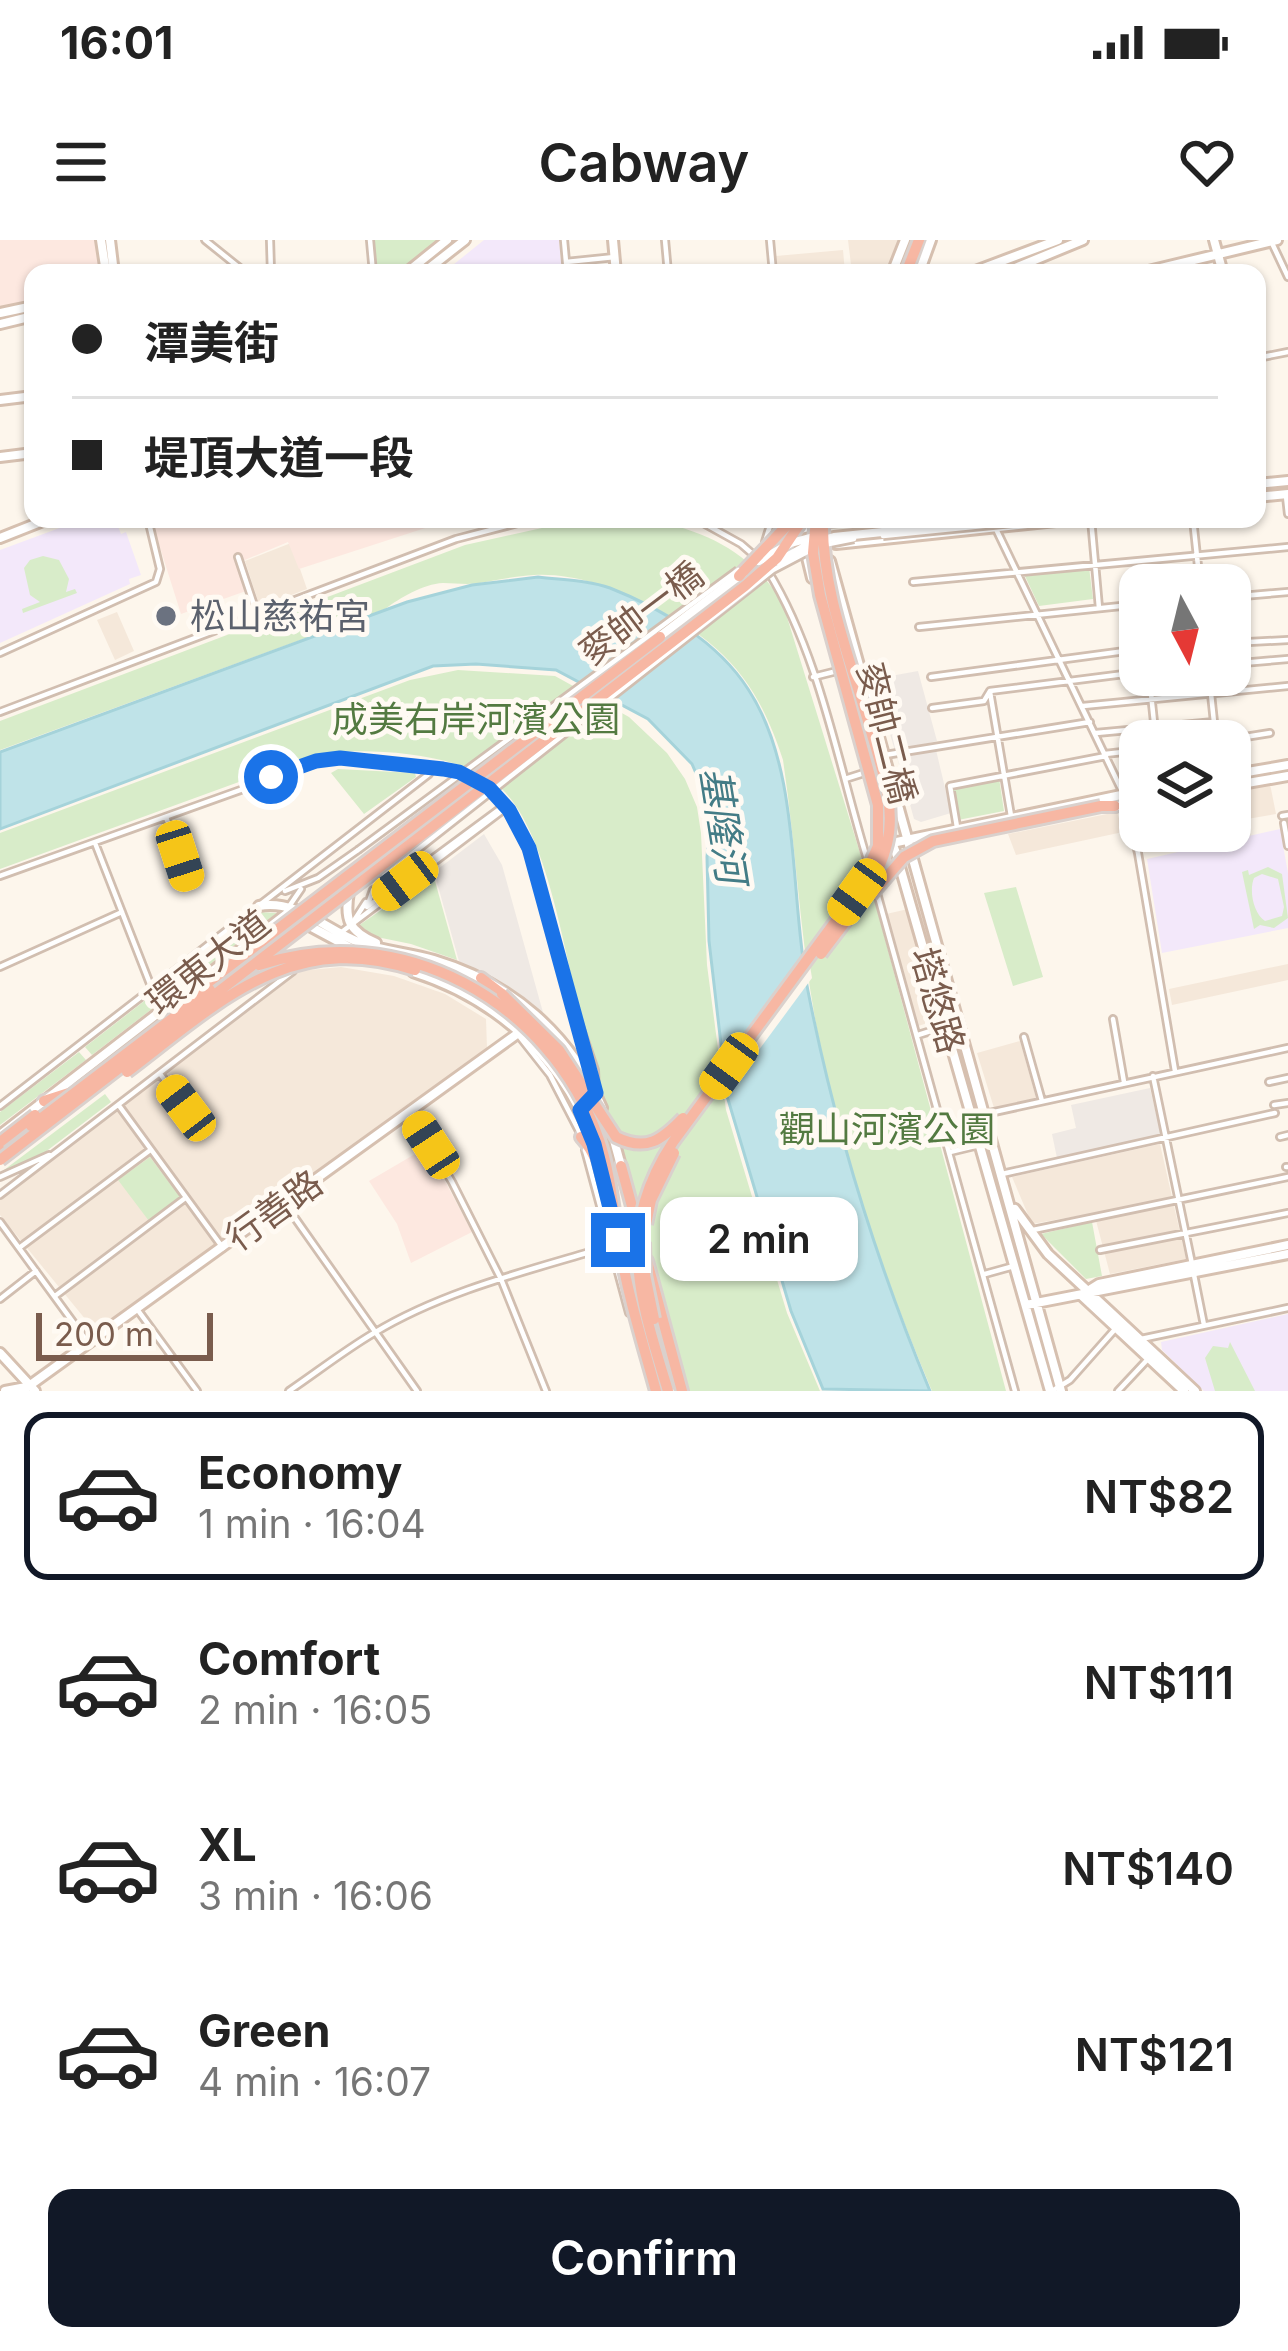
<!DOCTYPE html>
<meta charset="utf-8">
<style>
:root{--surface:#fff;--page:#f2f2f2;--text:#222;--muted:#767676;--line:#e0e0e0;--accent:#111827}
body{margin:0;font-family:Inter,"Noto Sans TC",sans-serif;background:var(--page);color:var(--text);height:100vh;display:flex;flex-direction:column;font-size:45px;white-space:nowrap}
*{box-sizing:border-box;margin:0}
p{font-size:39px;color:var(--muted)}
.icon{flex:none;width:66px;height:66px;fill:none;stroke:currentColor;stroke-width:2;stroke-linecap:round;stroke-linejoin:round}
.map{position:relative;height:1151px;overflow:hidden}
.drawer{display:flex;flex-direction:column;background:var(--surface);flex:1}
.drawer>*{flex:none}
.top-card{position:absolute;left:24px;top:24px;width:1242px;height:264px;border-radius:24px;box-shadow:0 3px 9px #0004;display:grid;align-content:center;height:264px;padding:0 48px;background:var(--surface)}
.needle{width:78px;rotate:173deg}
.buttons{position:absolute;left:1119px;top:324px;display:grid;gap:24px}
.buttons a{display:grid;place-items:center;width:132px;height:132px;border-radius:24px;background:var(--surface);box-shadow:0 3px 9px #0004;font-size:60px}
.scale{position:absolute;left:36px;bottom:30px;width:177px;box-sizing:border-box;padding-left:12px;border:6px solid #7a5c4d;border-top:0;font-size:33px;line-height:42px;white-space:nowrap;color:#7a5c4d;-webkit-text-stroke:9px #fffaf3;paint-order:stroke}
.end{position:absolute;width:54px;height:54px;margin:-27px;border:15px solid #1a73e8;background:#fff;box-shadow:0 0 0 6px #fff}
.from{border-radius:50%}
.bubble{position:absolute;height:84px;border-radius:24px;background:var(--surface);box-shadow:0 3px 9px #0004;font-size:39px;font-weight:600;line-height:84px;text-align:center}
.car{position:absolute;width:36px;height:72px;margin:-36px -18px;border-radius:15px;box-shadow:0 0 9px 3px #0007;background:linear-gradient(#f5c518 24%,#345 0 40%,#f5c518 0 76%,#345 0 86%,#f5c518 0)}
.top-card b{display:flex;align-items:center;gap:42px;height:114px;font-size:45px}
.top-card b+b{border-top:3px solid var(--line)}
.top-card i{width:30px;height:30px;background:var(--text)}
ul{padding:21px 0 0;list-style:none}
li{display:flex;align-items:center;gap:36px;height:168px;margin:0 24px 18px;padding:0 24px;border:6px solid transparent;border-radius:24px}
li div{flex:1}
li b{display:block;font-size:45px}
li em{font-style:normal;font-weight:600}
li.active{border-color:var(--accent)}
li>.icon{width:108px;height:108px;stroke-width:1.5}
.action{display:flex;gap:24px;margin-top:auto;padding:24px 48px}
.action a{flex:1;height:138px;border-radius:24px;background:var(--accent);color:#fff;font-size:48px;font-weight:600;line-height:138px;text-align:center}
.status{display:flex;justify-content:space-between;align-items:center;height:84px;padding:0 60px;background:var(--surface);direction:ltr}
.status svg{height:33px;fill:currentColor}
header{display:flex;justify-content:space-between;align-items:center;height:156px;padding:0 48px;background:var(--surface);font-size:54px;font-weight:600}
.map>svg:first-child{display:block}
.residential{fill:#f5e8da}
.commercial{fill:#fde8e0}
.industrial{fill:#efe9e4}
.education{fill:#f3e8fa}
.green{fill:#d8ecc9;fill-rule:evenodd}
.water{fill:#bfe3e8;stroke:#a5d3da;stroke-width:3}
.pier{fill:#fdf6ec}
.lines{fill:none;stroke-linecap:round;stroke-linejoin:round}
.street-casing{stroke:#d1beb0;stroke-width:10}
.secondary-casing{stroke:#d6c0b0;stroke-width:14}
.highway-casing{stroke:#dad1cd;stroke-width:16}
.street{stroke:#fff;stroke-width:4.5}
.secondary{stroke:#fff;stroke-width:8}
.highway{stroke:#f7b7a3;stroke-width:10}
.street-bridge-casing{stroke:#d1beb0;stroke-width:10;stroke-linecap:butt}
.secondary-bridge-casing{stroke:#d6c0b0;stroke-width:14;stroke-linecap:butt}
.highway-bridge-casing{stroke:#dad1cd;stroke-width:16;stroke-linecap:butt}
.street-bridge{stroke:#fff;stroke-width:4.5}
.secondary-bridge{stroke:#fff;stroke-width:8}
.highway-bridge{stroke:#f7b7a3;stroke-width:10}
.route{stroke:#1a73e8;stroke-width:15}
.worship-dot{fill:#6b7280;stroke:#fffaf3;stroke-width:4.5}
.labels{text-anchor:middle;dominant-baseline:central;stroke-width:10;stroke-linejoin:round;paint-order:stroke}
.street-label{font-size:36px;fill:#7a5c4d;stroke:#fffaf3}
.worship-label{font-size:36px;fill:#5b616d;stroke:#fffaf3;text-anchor:start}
.park-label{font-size:36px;fill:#537a41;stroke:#fffaf3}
.water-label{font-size:39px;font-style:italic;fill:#437c86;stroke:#fffaf3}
</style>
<div class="status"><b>16:01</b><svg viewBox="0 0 49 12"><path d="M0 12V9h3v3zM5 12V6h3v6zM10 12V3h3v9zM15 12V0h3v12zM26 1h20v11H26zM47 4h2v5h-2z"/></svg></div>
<header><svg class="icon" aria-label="menu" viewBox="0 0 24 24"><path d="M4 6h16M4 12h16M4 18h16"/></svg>Cabway<svg class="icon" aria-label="heart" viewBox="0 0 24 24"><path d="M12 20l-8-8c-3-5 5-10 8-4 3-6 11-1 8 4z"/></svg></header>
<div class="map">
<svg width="1288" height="1151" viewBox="0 0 1288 1151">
<rect width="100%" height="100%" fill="#fdf6ec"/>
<!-- residential -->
<path class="residential" d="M848,0H898L886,33H852Z
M843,10L845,33H777L776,16Z
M291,303L307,349L260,367L245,321Z
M117,372L134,411L115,420L97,380Z
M1270,544L1276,574L1230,582V551Z
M1117,572L1123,592L1016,615L1008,594Z
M908,669L940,779L915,787L882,675Z
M1288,724V740L1172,765L1169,749Z
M341,727L394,736L445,754L486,779L487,808L95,1091L0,975V960L299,731Z
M1020,801L1036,858L994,868L977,813Z
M1160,904L1186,1019L1110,1034L1094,973L1032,984L1012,937Z"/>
<!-- commercial -->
<path class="commercial" d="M0,0H96L100,33H33V62L0,68Z
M151,279H453L299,329L288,302L240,322L246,351L181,374Z
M427,907L472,992L411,1023L397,984L369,941Z"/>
<!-- industrial -->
<path class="industrial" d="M918,431L937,501L895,511L874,439Z
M936,510L951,573L921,582L914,579L897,517Z
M484,594L502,625L544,776L459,721L434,632Z
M1150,848L1161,895L1057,918L1052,894L1076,888L1071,865Z"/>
<!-- education -->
<path class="education" d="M484,0H559L562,33H443Z
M115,279L121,294L126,292L141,335L129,339L130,344L0,403V310L65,286Z
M1280,589L1288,633V688L1162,713L1147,619Z
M1288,1074V1151H1204L1162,1110L1161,1102Z"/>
<!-- green -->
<path class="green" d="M373,0H439L396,33H376Z
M653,281C708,291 751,314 782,361L874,658L1006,1151H932C882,1033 840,911 816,784C800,697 796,607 783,520C756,436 719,399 641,361C609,346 571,333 534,335C516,336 498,340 480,343C466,345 456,343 443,343C423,344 400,358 385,369L0,510V481L465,305L569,282Z
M43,316L59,320L69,339L66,352L75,349L77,353L23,373L22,369L40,362L30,355L24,328L30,320Z
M1089,327L1093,359L1039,366L1024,334Z
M458,430L555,436L629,477L667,513L685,539L697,567L701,593L707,725L726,870L787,1073L820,1151H686C655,1026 617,904 582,780C564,715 549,594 501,548C464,512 366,507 316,514L0,629V593L410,440Z
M338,529L415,533L416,537L364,574L331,533Z
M999,538L1004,571L958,580L951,546Z
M1268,627L1282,634L1288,678L1274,688L1260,685L1254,689L1242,632L1248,630L1249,635ZM1262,634L1278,639L1284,667L1282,676L1265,681C1253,673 1249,650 1254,638Z
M433,634L457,720L411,704L362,694L358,686Z
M1016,647L1043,737L1013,746L984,653Z
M259,672L277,673L92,815L85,807Z
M79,812L86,820L0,885V872Z
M105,854L111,862L44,913L0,933Z
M150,917L180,957L149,981L118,940Z
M1092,982L1102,1036L1086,1039L1041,994Z
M1230,1102L1255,1151H1215L1205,1118L1213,1106L1228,1108Z"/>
<!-- water -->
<path class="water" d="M538,337C561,340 588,340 610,348C661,368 718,402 748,449C802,531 789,656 808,751C835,889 876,1021 930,1151L823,1149L791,1071L727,856L709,701L707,617L710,581L705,554L692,524L648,479L556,430L476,424L433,426L0,589V512L407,362L472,345Z"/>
<!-- pier -->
<path class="pier" d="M807,708L812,738L722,860L717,829Z"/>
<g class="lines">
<!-- street casing -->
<g class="street-casing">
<path id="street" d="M205,0L246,33
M270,0L271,33
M370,0L373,33
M564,0L567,33
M665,0L668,33
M770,0L773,33
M1271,1L1288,37
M566,22L615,17
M1257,118L1288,112
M1286,256L1288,274
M696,279L741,304L756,317
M1091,279L1099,368
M1193,279L1200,345
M996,289L1124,555L1138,613L1175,831
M765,302L772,279
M238,317L257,374
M768,331C820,416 838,524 867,619
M913,342L1288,307
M1230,357L1288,352
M919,387L1140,364
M1230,403L1288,400
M0,413L156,342L160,329L148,279
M1230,424L1288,419
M1149,435L1156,501
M1209,435L1216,501
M813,437L837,431
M931,437L1140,409
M990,452L1011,576
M1083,466L1288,446
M932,468L984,461L990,451L1140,432
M0,472L456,299L533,279
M1096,493L1214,482
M1220,501L1270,493
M1105,514L1140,510
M885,515L1090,482
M845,539L867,532
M492,551L509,570L534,625L567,748L595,830L596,853
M1282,576L1288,575
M166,577L188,642
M1284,583L1288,606
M957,587L950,546L1106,516
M95,603L152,749
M0,636L330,518L443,529L473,538
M373,650L367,667L505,565
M285,651L318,638L358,610
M877,653L1015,1151
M288,668L301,649
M353,682L366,662
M339,694L507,567
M0,727L122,672
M1113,779L1124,842
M918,795L959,782
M520,797L550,835L580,893
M1024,797L1042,861
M161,835L186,869
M1153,836L1192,1024
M1269,842L1288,838
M1274,865L1288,863
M0,866L429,534L431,528
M120,867L223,1008
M410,872L452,942L501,1039L546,1151
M971,877L1288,808
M1280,897L1288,895
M585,910L629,1073
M950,912L979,905
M1286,927H1288
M1002,934L1275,873
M0,937L49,915
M0,955L293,731
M285,964L417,1151
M0,982L89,1104
M1033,990L1288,937
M19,1008L149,911
M1100,1010L1288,973
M985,1034L1014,1026
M1194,1035L1204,1085
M55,1056L184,959
M0,1059L36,1031
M137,1069L197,1151
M1141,1099L1288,1068
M289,1151C317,1132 345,1110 374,1093C445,1050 531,1030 610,1006
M1052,1151L1070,1140L1117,1087
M1118,1151L1147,1120"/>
</g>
<!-- secondary casing -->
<g class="secondary-casing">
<path id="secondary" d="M101,0L106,33
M110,0L114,33
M613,0L616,33
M1214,0L1223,33
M406,33L447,0
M423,33L465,0
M892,33L905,0
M919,33L931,0
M970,33L1058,0
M1003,33L1083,0
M1140,33L1277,0
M0,73L33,66
M0,84L33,76
M0,160L33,156
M0,217L33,213
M1257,244L1288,241
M1257,257L1288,254
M800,280L848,279
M803,282V301L812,338
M0,298L48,279
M836,304L1075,279
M830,321L1061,1151
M1230,535L1288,525
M1230,546L1288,536
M1112,567L1140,562
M880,571L896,613L1050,1151
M892,603L1140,551
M349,652C344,680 349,691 376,703
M259,666C299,659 326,691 361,703C384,711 410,713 434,720C511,743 570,793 602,868
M304,683L360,713
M413,732C498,759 571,824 596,912
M612,893L621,926
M0,895L293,669
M1015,969L1048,1014L1195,1151
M1091,1049L1099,1044L1288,1005
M1081,1055L1184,1151
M1026,1065L1288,1014
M0,1113L35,1151
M5,1151L26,1147
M22,1151L517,794"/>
</g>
<!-- highway casing -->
<g class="highway-casing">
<path id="highway" d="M906,33L919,0
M1101,566H1115
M481,738L502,754
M203,754L229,735
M44,861L75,851
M581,897C599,916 603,944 610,970
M0,910L36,882
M621,926L639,992
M647,1021L682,1151"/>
</g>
<!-- street -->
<use href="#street" class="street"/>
<!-- secondary -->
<use href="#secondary" class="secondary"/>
<!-- highway -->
<use href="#highway" class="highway"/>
<!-- street-bridge casing -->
<g class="street-bridge-casing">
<path id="street-bridge" d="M826,284L886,279
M883,296L1053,279
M824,305L854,299
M358,610L738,330
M384,636L773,330L813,309"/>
</g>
<!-- secondary-bridge casing -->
<g class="secondary-bridge-casing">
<path id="secondary-bridge" d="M759,321L791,303L817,296
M779,321L812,303L834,297L1008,279
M659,397L743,333"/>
</g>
<!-- highway-bridge casing -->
<g class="highway-bridge-casing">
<path id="highway-bridge" d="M739,336L793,279
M871,655L904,617L933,601L1101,566
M821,714C846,680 877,646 887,604C896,567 882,530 872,495C853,426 821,351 823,279
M259,725C400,679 550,760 599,900C611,935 613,972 620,1008C628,1056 643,1104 656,1151
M193,754L660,397
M502,754L559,810L616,897C646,912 662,900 683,878
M127,832C219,762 291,689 415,730
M31,886L210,750
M0,902L35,875
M0,920L745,346L777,318L803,279
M646,984L651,960L674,913
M644,1002L645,1035L654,1079
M668,1151C640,1058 615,990 673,902L857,652L878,606V565L820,355L813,313L816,279"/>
</g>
<!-- street-bridge -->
<use href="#street-bridge" class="street-bridge"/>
<!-- secondary-bridge -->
<use href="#secondary-bridge" class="secondary-bridge"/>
<!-- highway-bridge -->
<use href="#highway-bridge" class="highway-bridge"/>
</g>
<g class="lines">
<!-- route -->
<path class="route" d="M271,537L316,521L340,518L443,529L459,532L489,548L509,570L529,608L596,853L580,870L594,904L618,1000"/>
</g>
<!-- markers -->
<circle class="worship-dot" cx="166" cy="376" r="12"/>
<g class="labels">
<!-- street labels -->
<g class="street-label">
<text transform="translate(641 373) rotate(-37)">麥帥一橋</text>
<text transform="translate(887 493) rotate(76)">麥帥二橋</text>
<text transform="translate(208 722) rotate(-38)">環東大道</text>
<text transform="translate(938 760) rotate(74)">塔悠路</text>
<text transform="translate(274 970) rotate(-36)">行善路</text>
</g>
<!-- worship labels -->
<g class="worship-label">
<text x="190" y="376">松山慈祐宮</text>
</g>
<!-- park labels -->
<g class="park-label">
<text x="476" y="479">成美右岸河濱公園</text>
<text x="887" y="889">觀山河濱公園</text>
</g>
<!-- water labels -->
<g class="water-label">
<text transform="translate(724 585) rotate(81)">基隆河</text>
</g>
</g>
</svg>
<div class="buttons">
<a><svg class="needle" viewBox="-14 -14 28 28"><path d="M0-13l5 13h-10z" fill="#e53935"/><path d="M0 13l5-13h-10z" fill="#767676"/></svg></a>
<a><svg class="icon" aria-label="layers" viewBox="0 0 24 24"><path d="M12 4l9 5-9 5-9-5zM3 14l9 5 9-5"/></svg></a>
</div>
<div class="scale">200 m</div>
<i class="end from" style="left:271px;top:537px"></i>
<i class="end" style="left:618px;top:1000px"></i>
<div class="bubble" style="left:660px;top:957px;width:198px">2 min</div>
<i class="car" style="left:180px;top:616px;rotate:162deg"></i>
<i class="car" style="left:405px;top:641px;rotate:233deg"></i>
<i class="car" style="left:857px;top:652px;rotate:216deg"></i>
<i class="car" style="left:729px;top:826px;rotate:216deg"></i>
<i class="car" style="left:186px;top:868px;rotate:323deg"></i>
<i class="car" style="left:431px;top:905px;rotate:327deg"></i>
<div class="top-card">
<b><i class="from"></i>潭美街</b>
<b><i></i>堤頂大道一段</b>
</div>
</div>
<section class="drawer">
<ul>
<li class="active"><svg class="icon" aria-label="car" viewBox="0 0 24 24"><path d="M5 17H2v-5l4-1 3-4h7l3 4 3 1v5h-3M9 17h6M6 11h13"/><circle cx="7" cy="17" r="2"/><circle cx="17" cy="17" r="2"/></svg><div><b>Economy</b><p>1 min · 16:04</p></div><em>NT$82</em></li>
<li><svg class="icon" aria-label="car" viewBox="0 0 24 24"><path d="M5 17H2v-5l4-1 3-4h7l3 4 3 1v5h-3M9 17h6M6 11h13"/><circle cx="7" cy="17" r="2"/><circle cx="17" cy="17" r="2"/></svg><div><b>Comfort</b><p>2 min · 16:05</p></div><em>NT$111</em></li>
<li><svg class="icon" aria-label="car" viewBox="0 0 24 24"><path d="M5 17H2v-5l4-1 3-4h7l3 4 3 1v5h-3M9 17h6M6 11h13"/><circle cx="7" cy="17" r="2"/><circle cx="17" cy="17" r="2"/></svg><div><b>XL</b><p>3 min · 16:06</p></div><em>NT$140</em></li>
<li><svg class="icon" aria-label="car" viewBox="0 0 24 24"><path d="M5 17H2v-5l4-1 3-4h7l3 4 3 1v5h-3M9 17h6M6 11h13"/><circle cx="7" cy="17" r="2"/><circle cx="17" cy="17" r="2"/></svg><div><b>Green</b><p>4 min · 16:07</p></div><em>NT$121</em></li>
</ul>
<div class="action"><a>Confirm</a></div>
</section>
